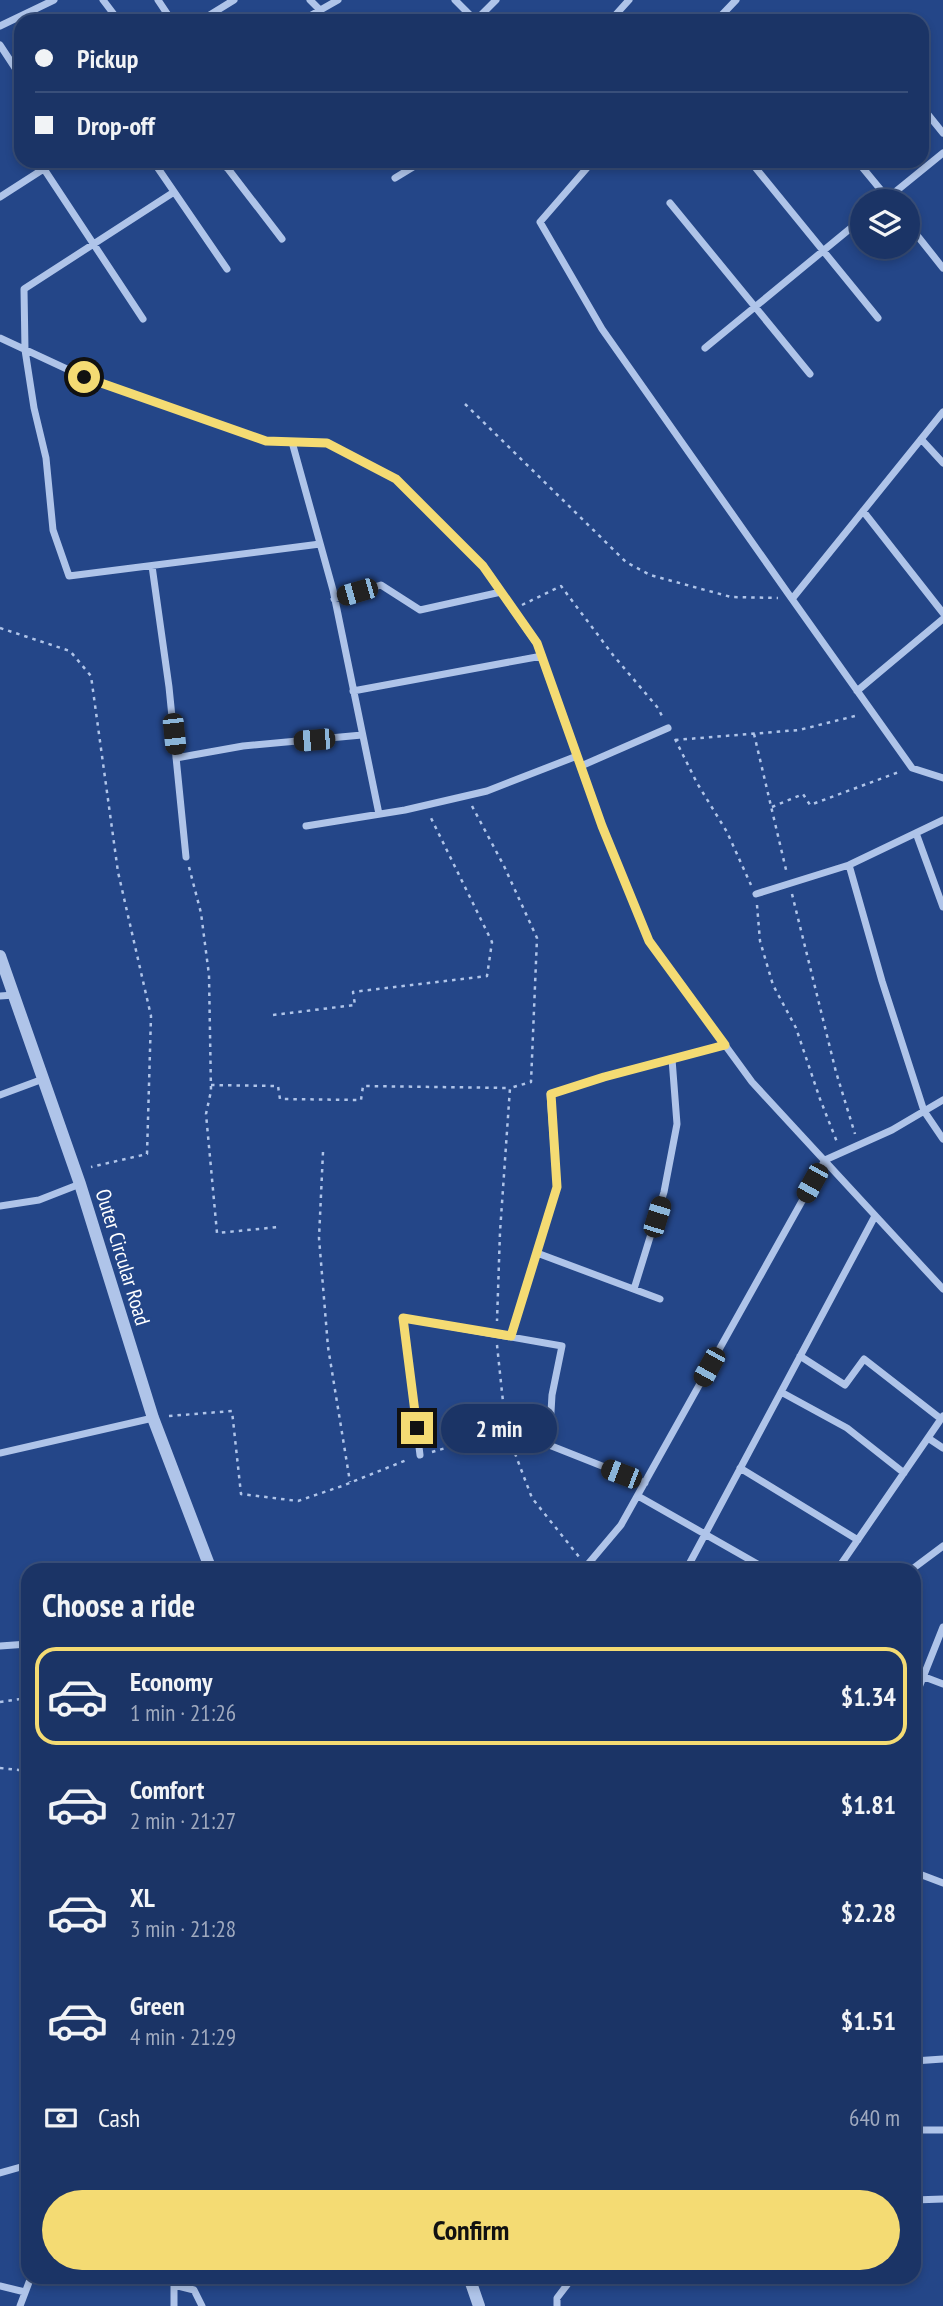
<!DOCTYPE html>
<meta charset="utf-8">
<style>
:root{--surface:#1b3466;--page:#283f6f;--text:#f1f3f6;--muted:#a0aabf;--line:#394f7a;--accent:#f4db73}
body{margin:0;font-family:"PT Sans Narrow",sans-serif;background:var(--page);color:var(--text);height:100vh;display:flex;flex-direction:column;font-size:26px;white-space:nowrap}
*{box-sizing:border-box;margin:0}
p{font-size:23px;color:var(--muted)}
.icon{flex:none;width:38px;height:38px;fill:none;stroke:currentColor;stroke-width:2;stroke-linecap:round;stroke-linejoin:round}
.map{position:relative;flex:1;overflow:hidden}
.sheet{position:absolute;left:21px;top:1563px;width:900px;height:721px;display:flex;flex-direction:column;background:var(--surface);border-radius:21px;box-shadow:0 4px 10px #0003,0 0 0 2px var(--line)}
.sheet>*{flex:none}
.banner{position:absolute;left:14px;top:14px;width:915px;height:154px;border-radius:21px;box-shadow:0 4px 10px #0003,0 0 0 2px var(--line);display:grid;align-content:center;height:154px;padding:0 21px;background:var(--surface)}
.controls{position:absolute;left:850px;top:189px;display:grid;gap:14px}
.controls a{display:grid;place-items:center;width:70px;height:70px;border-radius:50%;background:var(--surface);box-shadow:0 4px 10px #0003,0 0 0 2px var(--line);font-size:35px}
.end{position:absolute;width:32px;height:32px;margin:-16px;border:9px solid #f4db73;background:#111;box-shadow:0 0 0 4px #111}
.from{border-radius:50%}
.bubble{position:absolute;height:49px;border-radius:24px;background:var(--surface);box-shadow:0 4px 10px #0003,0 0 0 2px var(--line);font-size:23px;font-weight:700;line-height:49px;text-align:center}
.car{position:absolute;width:21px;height:42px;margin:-21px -10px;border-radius:9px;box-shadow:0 0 5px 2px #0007;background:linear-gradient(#222 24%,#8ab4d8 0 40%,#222 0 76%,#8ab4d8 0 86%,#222 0)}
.banner b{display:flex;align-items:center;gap:24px;height:66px;font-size:26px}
.banner b+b{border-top:2px solid var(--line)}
.banner i{width:18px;height:18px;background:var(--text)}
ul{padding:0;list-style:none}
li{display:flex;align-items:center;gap:21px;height:98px;margin:0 14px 10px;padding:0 7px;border:4px solid transparent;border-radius:21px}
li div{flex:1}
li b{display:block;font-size:26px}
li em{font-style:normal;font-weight:700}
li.selected{border-color:var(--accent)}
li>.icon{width:63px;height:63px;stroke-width:1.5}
h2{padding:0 21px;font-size:32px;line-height:84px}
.pay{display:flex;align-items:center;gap:18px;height:77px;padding:0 21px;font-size:26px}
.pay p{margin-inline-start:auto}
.button{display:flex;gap:14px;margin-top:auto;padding:14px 21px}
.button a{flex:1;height:80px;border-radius:42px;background:var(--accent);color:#111;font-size:28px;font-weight:700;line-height:80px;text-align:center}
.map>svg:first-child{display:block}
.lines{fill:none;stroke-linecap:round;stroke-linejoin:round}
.path{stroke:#afc4e9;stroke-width:2.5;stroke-dasharray:3.5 5;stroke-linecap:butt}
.minor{stroke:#afc4e9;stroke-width:7}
.tertiary{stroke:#afc4e9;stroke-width:12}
.route{stroke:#f4db73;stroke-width:9}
.labels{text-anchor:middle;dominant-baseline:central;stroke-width:5;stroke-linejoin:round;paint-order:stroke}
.street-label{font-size:21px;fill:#fff;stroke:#244688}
</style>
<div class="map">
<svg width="943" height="2306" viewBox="0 0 943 2306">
<rect width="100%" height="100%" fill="#244688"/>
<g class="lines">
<!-- path -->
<path class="path" d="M465,404L626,562L650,575L731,597L778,598
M522,605L561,586L613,655L658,708L663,718
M0,628L70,651L91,676L118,872L151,1016L147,1154L91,1167
M754,734L787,874
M675,739L697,783L727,832L751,885
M675,740L799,730L859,715
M472,806L504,866L537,938L531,1082L510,1088L500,1232L497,1321
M772,807L803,794L810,805L899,772
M189,867L201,913L209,975L211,1091L206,1114L217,1233L279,1227
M792,894L836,1072L855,1134
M757,905L760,941L773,985L796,1028L820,1099L837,1142
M273,1015L355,1005L353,992L487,976L492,942L431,818
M211,1085L278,1086L280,1099L361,1100L363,1086L510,1088
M323,1152L319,1238L328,1347L350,1482
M497,1345L506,1430L532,1498L580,1558
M169,1416L232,1411L241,1494L298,1501L342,1486L409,1459
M432,1452L506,1430
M0,1702L28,1698
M0,1768L28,1771"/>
<!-- minor -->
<path class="minor" d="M103,0L119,21
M158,0L172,21
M310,0L320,10
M455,0L476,21
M200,21L234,0
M301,21L338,0
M475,21L496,0
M610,21L629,0
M716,21L736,0
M0,26L54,0
M0,45L21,77
M922,107L943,133
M153,161L227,269
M222,161L282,239
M593,161L540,222L602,329L792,599L943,412
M750,161L878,318
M857,161L890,201
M227,168L238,161
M44,169L143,319
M395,178L423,161
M174,192L24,289L25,350L34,408L46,458L53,530L69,576L320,544
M0,197L56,161
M884,201L943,153
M670,203L810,374
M908,224L943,268
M0,338L84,377L266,441L327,443L396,479L483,566L537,644L602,826L649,941L752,1082L943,1289
M705,348L863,218
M921,439L943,463
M292,442L333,590L379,814
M863,511L943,613
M152,566L169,687L186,857
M334,599L381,585L420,610L501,592
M792,599L912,768L943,778
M353,691L542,656
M857,691L943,619
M176,758L243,746L362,735
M581,766L668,728
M306,826L405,810L487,791L577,756
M916,833L943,907
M849,865L882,981L924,1111L943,1139
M756,894L849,865L943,820
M0,996L14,995
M0,1095L43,1079
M0,1206L39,1200L80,1184
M537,1253L660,1299
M634,1289L664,1192L677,1124L672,1059
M511,1336L557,1187L550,1094L604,1077L725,1045
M800,1356L845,1385L864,1359L941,1419
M781,1392L847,1428L904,1473
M928,1438L943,1448
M0,1453L153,1418
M420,1455L403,1318L562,1346L552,1395L549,1445L645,1483
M740,1468L858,1540
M638,1496L768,1570
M583,1570L621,1525L825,1160L892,1130L943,1100
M686,1570L875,1216
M837,1570L943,1416
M911,1570L943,1546
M0,1646L28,1644
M914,1673L943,1684
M914,1700L943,1627
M914,1872L943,1883
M914,2061L943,2059
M914,2130H943
M0,2173L28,2165
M914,2200L943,2199
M172,2277L174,2285V2306
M634,2277L643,2282L655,2277
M174,2285L194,2290L202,2306
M0,2286L25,2292
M20,2306L31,2277
M557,2306V2298L573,2277"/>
<!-- tertiary -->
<path class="tertiary" d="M0,956L80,1184L153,1418L211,1570
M469,2277L479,2306"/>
</g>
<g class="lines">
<!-- route -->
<path class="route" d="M84,377L266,441L327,443L396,479L483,566L537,643L602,826L649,941L725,1045L604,1077L551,1094L557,1187L511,1336L403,1318L417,1428"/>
</g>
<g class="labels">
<!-- street labels -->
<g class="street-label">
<text transform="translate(123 1257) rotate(73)">Outer Circular Road</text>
</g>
</g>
</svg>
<div class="controls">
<a><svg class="icon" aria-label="layers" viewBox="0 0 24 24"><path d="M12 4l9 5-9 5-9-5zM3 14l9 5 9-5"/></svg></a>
</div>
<i class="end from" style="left:84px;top:377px"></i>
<i class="end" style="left:417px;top:1428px"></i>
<div class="bubble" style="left:441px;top:1404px;width:116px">2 min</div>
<i class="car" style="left:357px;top:592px;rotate:254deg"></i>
<i class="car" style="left:174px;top:734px;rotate:174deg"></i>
<i class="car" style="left:314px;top:740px;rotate:265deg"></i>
<i class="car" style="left:812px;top:1183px;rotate:209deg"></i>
<i class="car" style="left:657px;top:1217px;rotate:17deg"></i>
<i class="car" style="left:709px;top:1367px;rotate:209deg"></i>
<i class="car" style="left:621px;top:1474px;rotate:291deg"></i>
<div class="banner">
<b><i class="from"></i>Pickup</b>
<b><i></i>Drop-off</b>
</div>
<section class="sheet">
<h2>Choose a ride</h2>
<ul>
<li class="selected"><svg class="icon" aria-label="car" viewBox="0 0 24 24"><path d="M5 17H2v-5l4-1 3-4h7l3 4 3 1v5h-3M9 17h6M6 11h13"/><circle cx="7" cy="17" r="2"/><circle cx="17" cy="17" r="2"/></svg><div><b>Economy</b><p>1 min · 21:26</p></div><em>$1.34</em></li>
<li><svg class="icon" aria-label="car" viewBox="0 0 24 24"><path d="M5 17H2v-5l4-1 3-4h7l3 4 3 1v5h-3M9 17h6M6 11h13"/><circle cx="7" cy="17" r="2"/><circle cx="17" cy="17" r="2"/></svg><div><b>Comfort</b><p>2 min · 21:27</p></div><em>$1.81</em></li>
<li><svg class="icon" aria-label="car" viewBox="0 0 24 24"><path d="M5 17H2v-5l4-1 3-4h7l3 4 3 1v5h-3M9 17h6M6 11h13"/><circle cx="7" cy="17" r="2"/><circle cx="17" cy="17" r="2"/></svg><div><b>XL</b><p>3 min · 21:28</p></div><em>$2.28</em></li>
<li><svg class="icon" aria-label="car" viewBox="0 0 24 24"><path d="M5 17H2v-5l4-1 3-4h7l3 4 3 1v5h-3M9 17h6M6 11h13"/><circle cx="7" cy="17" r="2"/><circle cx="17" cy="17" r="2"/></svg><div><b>Green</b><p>4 min · 21:29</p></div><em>$1.51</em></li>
</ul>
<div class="pay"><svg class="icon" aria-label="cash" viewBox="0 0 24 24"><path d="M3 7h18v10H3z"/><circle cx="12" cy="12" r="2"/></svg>Cash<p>640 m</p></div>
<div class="button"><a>Confirm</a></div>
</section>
</div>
